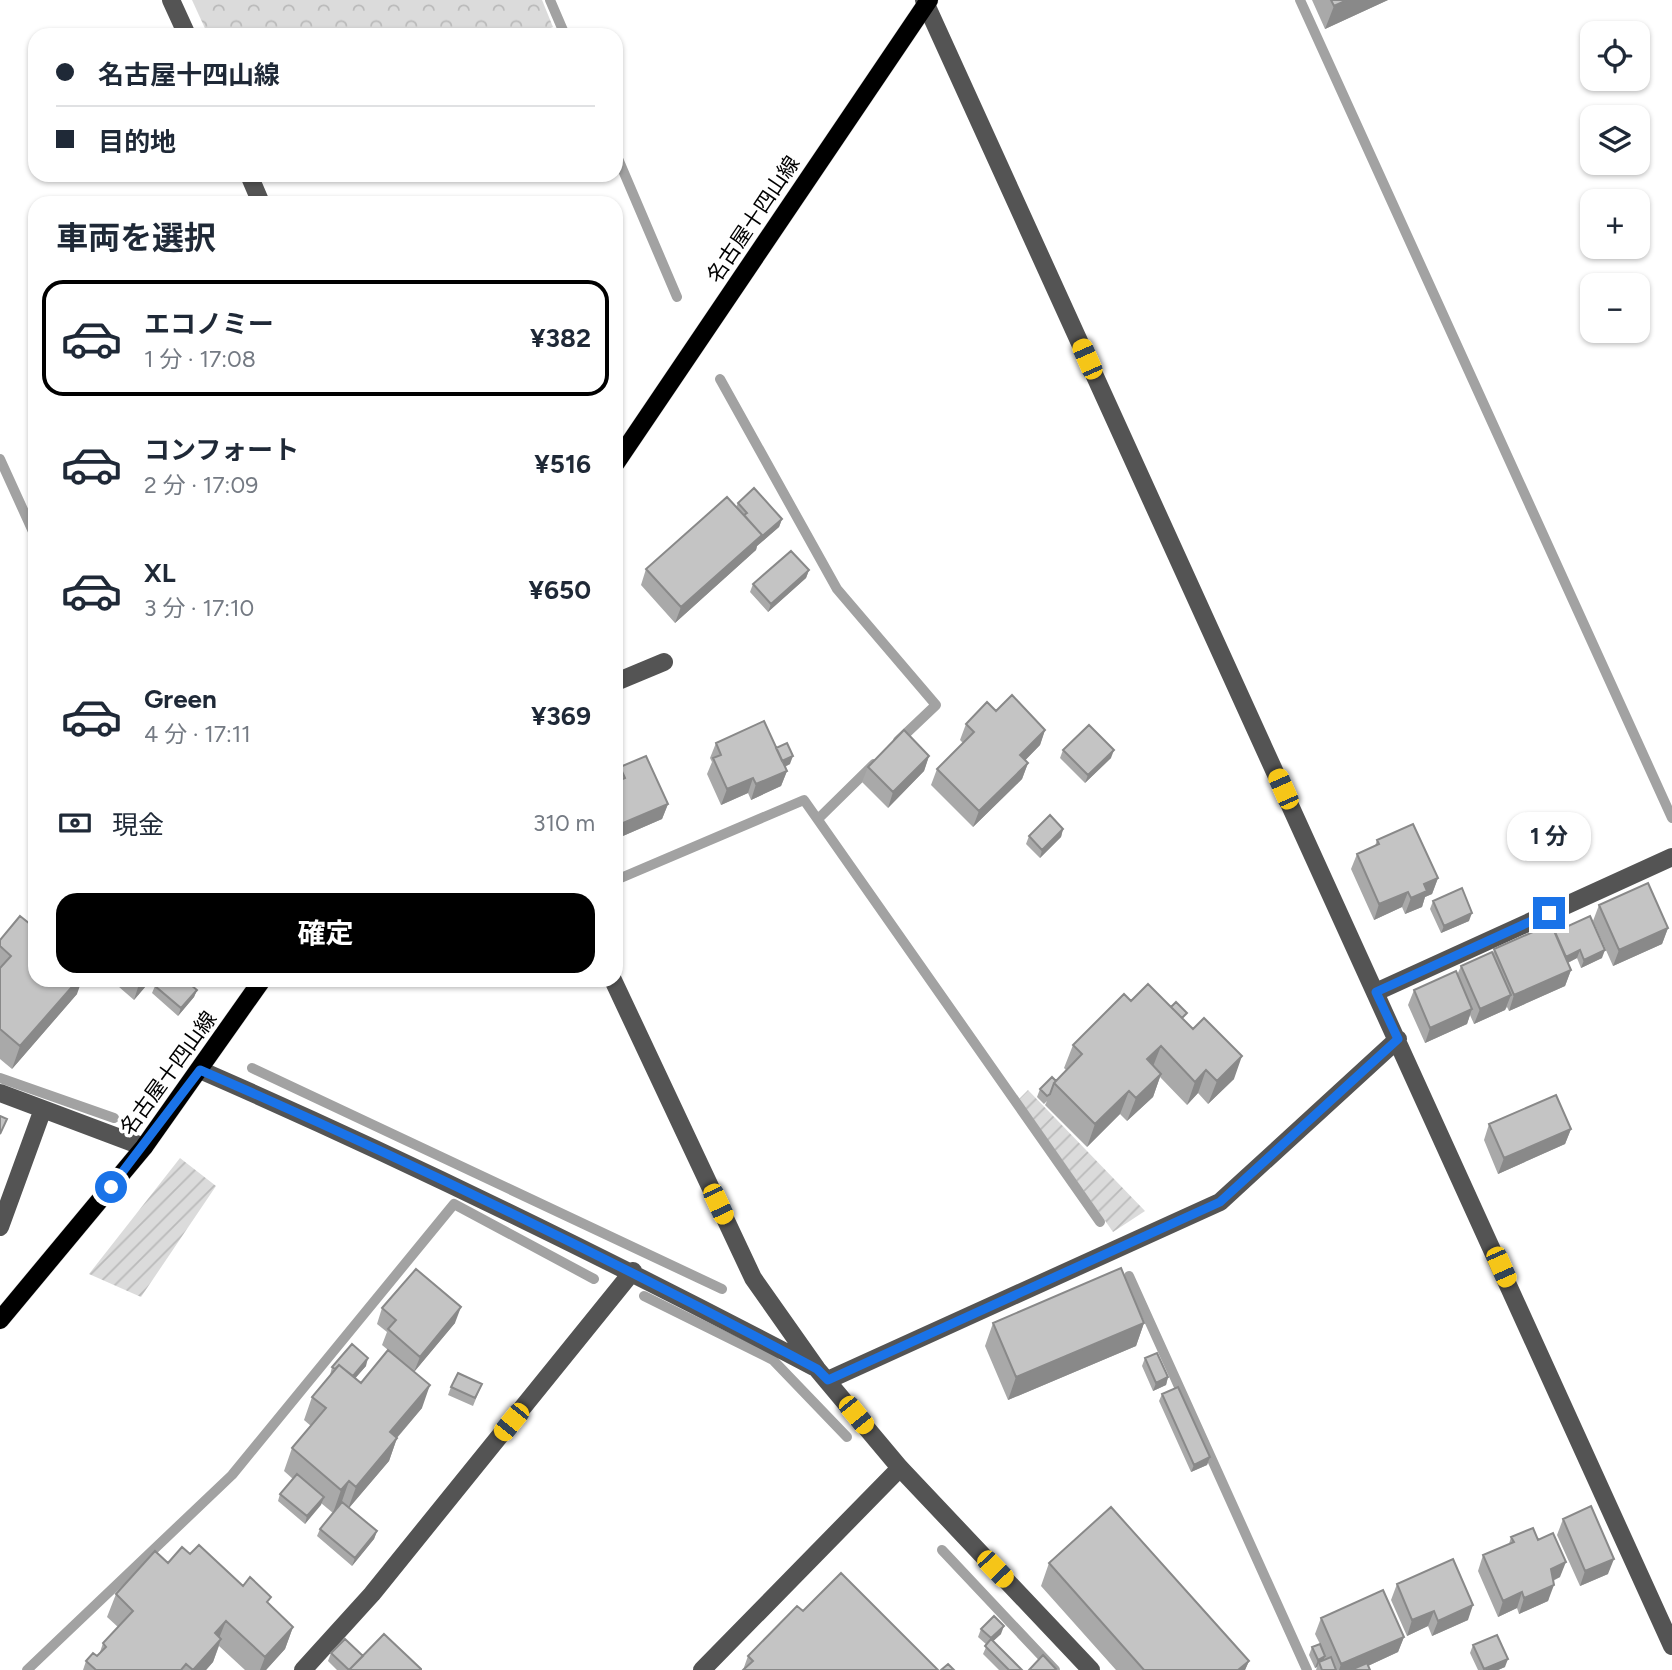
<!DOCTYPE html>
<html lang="ja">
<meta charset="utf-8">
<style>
:root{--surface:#fff;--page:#f2f2f3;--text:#1f2937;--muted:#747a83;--line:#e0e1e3;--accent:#000}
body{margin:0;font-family:Figtree,"Noto Sans JP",sans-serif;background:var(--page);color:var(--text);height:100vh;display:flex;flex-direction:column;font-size:26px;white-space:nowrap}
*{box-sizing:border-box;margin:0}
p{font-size:23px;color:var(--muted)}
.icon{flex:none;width:38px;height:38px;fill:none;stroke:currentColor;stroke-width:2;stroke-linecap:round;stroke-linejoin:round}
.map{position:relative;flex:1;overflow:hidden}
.drawer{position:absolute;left:28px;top:196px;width:595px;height:791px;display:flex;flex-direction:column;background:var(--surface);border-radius:21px;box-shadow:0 2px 5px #0004}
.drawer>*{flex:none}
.hud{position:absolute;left:28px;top:28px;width:595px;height:154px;border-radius:21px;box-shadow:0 2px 5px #0004;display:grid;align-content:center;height:154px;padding:0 28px;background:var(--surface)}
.fabs{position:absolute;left:1580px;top:21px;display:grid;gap:14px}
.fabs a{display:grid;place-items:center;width:70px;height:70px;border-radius:14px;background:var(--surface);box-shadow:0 2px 5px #0004;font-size:35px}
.end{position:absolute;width:32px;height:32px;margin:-16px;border:9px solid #1a73e8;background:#fff;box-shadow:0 0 0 4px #fff}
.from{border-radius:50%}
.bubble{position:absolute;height:49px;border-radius:21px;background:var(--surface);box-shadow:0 2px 5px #0004;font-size:23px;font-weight:700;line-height:49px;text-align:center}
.car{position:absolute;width:21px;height:42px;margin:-21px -10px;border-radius:9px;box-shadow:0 0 5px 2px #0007;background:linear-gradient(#f5c518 24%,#345 0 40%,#f5c518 0 76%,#345 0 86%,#f5c518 0)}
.hud b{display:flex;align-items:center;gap:24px;height:66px;font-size:26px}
.hud b+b{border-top:2px solid var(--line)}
.hud i{width:18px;height:18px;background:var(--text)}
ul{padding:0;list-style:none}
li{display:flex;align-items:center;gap:21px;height:116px;margin:0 14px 10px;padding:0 14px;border:4px solid transparent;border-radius:21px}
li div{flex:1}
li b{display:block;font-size:26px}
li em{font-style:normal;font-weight:700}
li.selected{border-color:var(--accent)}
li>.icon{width:63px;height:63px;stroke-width:1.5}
h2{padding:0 28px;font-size:32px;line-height:84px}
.pay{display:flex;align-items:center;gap:18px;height:77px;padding:0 28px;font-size:26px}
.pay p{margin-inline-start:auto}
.primary-button{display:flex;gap:14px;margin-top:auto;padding:14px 28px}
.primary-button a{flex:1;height:80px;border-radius:21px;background:var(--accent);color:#fff;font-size:28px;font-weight:700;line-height:80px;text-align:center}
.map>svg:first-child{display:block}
.forest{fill:url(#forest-crowns)}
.garden{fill:url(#garden-furrows)}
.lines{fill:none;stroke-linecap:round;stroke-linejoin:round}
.stream{stroke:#a2a2a2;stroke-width:10}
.major-casing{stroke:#dbdbdb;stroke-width:19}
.minor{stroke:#545454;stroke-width:18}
.major{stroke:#000;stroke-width:18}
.wall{fill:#a9a9a9}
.shaded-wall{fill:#898989}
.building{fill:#c4c4c4;stroke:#898989;stroke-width:2}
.route{stroke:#1a73e8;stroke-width:9}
.labels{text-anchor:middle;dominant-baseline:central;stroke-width:7;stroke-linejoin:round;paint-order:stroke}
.street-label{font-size:21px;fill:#000;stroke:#fff}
</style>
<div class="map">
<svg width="1672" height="1670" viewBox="0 0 1672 1670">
<defs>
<pattern id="forest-crowns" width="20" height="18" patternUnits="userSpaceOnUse" patternTransform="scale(1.75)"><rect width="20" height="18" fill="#dbdbdb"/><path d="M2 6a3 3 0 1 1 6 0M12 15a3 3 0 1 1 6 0" fill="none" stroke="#bababa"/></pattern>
<pattern id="garden-furrows" width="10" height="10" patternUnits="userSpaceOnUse" patternTransform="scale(1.75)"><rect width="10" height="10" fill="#dbdbdb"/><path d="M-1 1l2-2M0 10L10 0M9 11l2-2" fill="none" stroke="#bababa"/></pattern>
</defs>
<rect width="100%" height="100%" fill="#fff"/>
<!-- forest -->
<path class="forest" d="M192,0H542L553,27L535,35H208Z"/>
<!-- garden -->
<path class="garden" d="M1028,1090L1145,1211L1113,1232L1019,1099Z
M180,1158L216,1186L141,1297L89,1274Z"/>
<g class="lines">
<!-- stream -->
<path class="stream" d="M550,0L565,35
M1300,0L1672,818
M616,154L677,297
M720,379L837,589L936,705L898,741
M0,459L35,536
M818,819L874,764
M616,880L804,800L1100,1222
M252,1068L722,1289
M0,1078L114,1118
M1129,1276L1307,1670
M644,1296L773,1360L847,1437
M942,1550L1055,1670
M27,1670L232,1475L454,1204L594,1279"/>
<!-- major casing -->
<g class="major-casing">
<path id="major" d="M616,463L929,0
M0,1320L144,1147L262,980"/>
</g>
<!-- minor -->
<path class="minor" d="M171,0L187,35
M924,0L1672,1646
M249,175L261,203
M616,682L664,662
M613,980L753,1278L817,1369L900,1468L1091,1670
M1376,992L1672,857
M200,1070C409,1161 612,1261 814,1367
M0,1093L144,1147
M0,1227L43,1109
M828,1380L1220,1202L1398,1039
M303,1670L372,1594L633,1271
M702,1670L900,1468"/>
<!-- major -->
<use href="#major" class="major"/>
</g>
<!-- wall -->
<path class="wall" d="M1312,0H1388L1325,29Z
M738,503L782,519L779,527L757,546L756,550L675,623L641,585L646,569L736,507Z
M809,570L806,578L768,612L750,592L753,584Z
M996,711L1045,730L1040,745L1025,760L1028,763L1022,779L973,827L931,785L937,769L963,743L960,740L966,724Z
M716,743L776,748L790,764L785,767L787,771L781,786L751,800L748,793L721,805L707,774L712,762L710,758Z
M1063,750L1111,758L1085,783L1060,758Z
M929,756L924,771L888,808L862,782L868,767Z
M620,767L668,804L662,819L616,839V778Z
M1063,829L1061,837L1040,858L1026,844L1029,836Z
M1377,840L1438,878L1432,894L1425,897L1422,907L1405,914L1402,907L1374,920L1351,869L1357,854L1375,846Z
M1433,901L1469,921L1441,933L1430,909Z
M1599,905L1668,928L1662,944L1613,966L1593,921Z
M1555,933L1602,958L1581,968L1577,958L1568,963L1571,970L1565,986L1509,1011L1507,1007L1505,1010L1474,1024L1470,1015L1467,1024L1425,1043L1408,1005L1414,990L1457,975L1461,966L1493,953L1494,949Z
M0,940L77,994L12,1069L0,1059Z
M111,980H151L134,1000Z
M155,986L197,990L194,997L178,1016L152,993Z
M1131,1001L1184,1020L1234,1079L1208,1104L1198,1093L1187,1105L1160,1077L1153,1097L1127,1121L1120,1114L1087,1147L1045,1105L1047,1101L1044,1104L1037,1097L1040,1089L1056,1081L1066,1070L1064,1068L1073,1045Z
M1489,1124L1571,1129L1565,1144L1498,1174L1484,1140Z
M382,1308L455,1323L414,1372L422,1408L397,1438L389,1461L349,1508L377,1531L374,1539L352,1566L317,1536L320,1529L333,1513L321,1503L305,1524L278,1501L280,1494L293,1479L284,1471L292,1448L311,1426L304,1420L312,1397L330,1375L332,1367L366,1366L355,1378L361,1383L388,1350L382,1345L387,1332L377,1324Z
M993,1323H1144L1136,1346L1008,1400L985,1346Z
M1145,1358L1168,1377L1166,1385L1153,1391L1142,1366Z
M482,1384L473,1406L448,1395L451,1387Z
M1162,1394L1210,1457L1207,1465L1191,1472L1159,1401Z
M1563,1519L1608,1574L1580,1586L1557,1535Z
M1511,1537L1538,1540L1560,1577L1553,1581L1548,1601L1519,1614L1517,1608L1498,1617L1478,1571L1483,1555L1509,1544Z
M190,1554L243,1586L269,1604L293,1627L285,1649L266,1670H245L219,1646L213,1662L206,1670H83L86,1661L99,1655L103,1643L118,1627L107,1617L116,1594L168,1563Z
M1049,1563L1249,1661L1245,1670H1116L1041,1586Z
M1397,1584L1468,1620L1432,1636L1428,1626L1407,1636L1391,1600Z
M803,1611L743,1670L748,1656Z
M1321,1618L1404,1637L1398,1652L1368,1666L1370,1670H1316L1317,1667L1315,1668L1309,1655L1312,1647L1320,1644L1315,1634Z
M981,1629L1001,1634L993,1641L1022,1670H999L983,1654L987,1645L978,1637Z
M1473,1645L1505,1667L1498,1670H1478L1470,1653Z
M331,1653L363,1656L421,1670H337L328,1661Z"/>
<!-- shaded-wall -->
<path class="shaded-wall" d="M1347,0H1388L1325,29L1334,6Z
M782,519L779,527L757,546L756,550L675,623L681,607L762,535Z
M809,570L806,578L768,612L771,604Z
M1045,730L1040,745L1015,771L1020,755Z
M1114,750L1111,758L1085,783L1088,775Z
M793,756L790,764L775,771L778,763Z
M929,756L924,771L888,808L893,792Z
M1028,763L1022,779L973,827L979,811Z
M787,771L781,786L751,800L756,784Z
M753,778L748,793L721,805L727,789Z
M668,804L662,819L616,839V826Z
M1063,829L1061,837L1040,858L1042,850Z
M1438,878L1432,894L1425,897L1422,907L1405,914L1411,898L1424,884Z
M1408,892L1402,907L1374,920L1379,904Z
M1472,913L1469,921L1441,933L1444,926Z
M1668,928L1662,944L1613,966L1619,950Z
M1580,950L1577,958L1563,965L1566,957Z
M1605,950L1602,958L1581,968L1584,960Z
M1571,970L1565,986L1509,1011L1514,995Z
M77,980H82L77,994L12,1069L20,1046Z
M143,980H151L134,1000L139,984Z
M197,990L194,997L178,1016L181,1008Z
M1511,995L1505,1010L1474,1024L1480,1009Z
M1472,1009L1467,1024L1425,1043L1430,1028Z
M1161,1046L1152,1069L1147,1059Z
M1242,1056L1234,1079L1208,1104L1217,1081Z
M1206,1070L1198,1093L1187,1105L1195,1082Z
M1161,1074L1153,1097L1127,1121L1136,1098Z
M1129,1091L1120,1114L1087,1147L1095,1124Z
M1571,1129L1565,1144L1498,1174L1504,1158Z
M461,1307L455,1323L414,1372L420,1357Z
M1144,1323L1136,1346L1008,1400L1016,1377Z
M368,1358L366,1366L346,1389L349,1381Z
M1168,1377L1166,1385L1153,1391L1156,1383Z
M430,1385L422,1408L382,1455L390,1432Z
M397,1438L389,1461L348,1509L356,1487Z
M1210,1457L1207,1465L1191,1472L1194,1465Z
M349,1481L341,1504L333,1513L341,1490Z
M324,1497L321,1505L305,1524L307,1516Z
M377,1531L374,1539L352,1566L355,1558Z
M1614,1559L1608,1574L1580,1586L1585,1571Z
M1566,1562L1560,1577L1545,1584L1551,1569Z
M1554,1585L1548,1601L1519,1614L1524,1598Z
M1522,1592L1517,1608L1498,1617L1503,1601Z
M1473,1605L1468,1620L1432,1636L1438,1621Z
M1434,1611L1428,1626L1407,1636L1412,1620Z
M226,1621L217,1643L221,1639L213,1662L206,1670H193L215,1633Z
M1004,1626L1001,1634L988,1646L991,1638Z
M293,1627L285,1649L266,1670H260L265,1657Z
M1404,1637L1398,1652L1359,1670H1339L1341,1664Z
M1325,1656L1322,1664L1319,1662L1317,1667L1315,1668L1318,1660Z
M1508,1659L1505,1667L1498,1670H1484Z
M1249,1661L1245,1670H1238Z"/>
<!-- building -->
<path class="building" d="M1331,0H1347L1334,6Z
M754,488L782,519L760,538L762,535L744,515L747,513L738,503Z
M727,497L762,535L681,607L646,569Z
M791,551L809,570L771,604L753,584Z
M1012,695L1045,730L1020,755L1028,763L979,811L937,769L974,732L966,724L987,702L996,711Z
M764,721L787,771L756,784L753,778L727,789L713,758L721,755L716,743Z
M1089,725L1114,750L1088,775L1063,750Z
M904,730L929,756L893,792L868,767Z
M787,743L793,756L782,761L776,748Z
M646,756L668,804L616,826V782L625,778L620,767Z
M1050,815L1063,829L1042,850L1029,836Z
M1413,824L1438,878L1424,884L1427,891L1411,898L1408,892L1379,904L1357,854L1379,844L1377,840Z
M1648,883L1668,928L1619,950L1599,905Z
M1462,888L1472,913L1444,926L1433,901Z
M20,916L35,928V980H78L20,1046L0,1029V968L11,956L0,946V940Z
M1590,916L1605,950L1584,960L1580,950L1566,957L1555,932Z
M1551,924L1571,970L1514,995L1494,949Z
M1492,952L1511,995L1480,1009L1461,966Z
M1456,971L1472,1009L1430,1028L1414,990Z
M134,980H143L139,984Z
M159,980H185L197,990L181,1008L155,986Z
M1148,984L1193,1029L1204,1018L1242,1056L1217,1081L1206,1070L1195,1082L1161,1046L1147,1059L1161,1074L1136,1098L1129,1091L1095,1124L1054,1083L1082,1054L1073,1045L1124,994L1131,1001Z
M1176,1002L1187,1013L1182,1018L1171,1007Z
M1052,1077L1056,1081L1054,1083L1050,1094L1047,1096L1040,1089Z
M1556,1095L1571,1129L1504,1158L1489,1124Z
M0,1116L7,1119L0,1134Z
M1121,1268L1144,1323L1016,1377L993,1323Z
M416,1269L461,1307L420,1357L388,1329L396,1320L382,1308Z
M352,1344L368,1358L353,1376L339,1365L335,1369L332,1367Z
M388,1350L430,1385L390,1432L397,1438L356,1487L349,1481L341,1490L292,1448L326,1408L312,1397L339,1365L361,1383Z
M1157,1353L1168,1377L1156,1383L1145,1358Z
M458,1373L482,1384L475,1398L451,1387Z
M1178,1387L1210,1457L1194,1465L1162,1394Z
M297,1474L324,1497L307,1516L280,1494Z
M342,1502L377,1531L355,1558L320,1529Z
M1591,1506L1614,1559L1585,1571L1563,1519Z
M1111,1507L1249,1661L1238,1670H1144L1049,1563Z
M1533,1528L1538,1540L1553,1533L1566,1562L1551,1569L1554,1585L1524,1598L1522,1592L1503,1601L1483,1555L1514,1542L1511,1537Z
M199,1545L243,1586L250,1577L271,1597L267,1602L293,1627L265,1657L226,1621L215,1633L221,1639L193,1670L186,1664L181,1670H96L86,1661L93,1653L97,1656L106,1647L103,1643L133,1611L116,1594L155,1551L168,1563L182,1547L190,1554Z
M1453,1559L1473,1605L1438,1621L1434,1611L1412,1620L1397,1584Z
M841,1573L938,1670H743L753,1661L748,1656L797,1606L803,1611Z
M1383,1590L1404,1637L1341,1664L1321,1618Z
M994,1616L1004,1626L991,1638L981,1629Z
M384,1634L421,1669V1670H349Z
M1497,1635L1508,1659L1484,1669L1473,1645Z
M345,1639L363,1656L349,1670L331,1653Z
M991,1639L1022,1670H1009L985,1646Z
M1320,1644L1325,1656L1318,1660L1312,1647Z
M1043,1655L1056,1669L1055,1670H1029Z
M1331,1657L1336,1670H1322L1319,1662Z
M1367,1663L1370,1670H1351Z
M948,1664L954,1670H941Z"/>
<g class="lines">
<!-- route -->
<path class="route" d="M111,1187L200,1070C410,1161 615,1261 817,1369L828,1380L1220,1202L1398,1039L1376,992L1549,913"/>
</g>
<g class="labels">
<!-- street labels -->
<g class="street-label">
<text transform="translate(753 219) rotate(-56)">名古屋十四山線</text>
<text transform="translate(168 1073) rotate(-54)">名古屋十四山線</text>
</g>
</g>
</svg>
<div class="fabs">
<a><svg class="icon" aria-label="locate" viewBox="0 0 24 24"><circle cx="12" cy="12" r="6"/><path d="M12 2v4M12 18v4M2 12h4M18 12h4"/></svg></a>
<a><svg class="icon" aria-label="layers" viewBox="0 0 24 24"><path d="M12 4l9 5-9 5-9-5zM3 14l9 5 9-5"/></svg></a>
<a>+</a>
<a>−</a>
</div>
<i class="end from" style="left:111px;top:1187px"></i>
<i class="end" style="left:1549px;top:913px"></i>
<div class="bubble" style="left:1507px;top:812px;width:84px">1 分</div>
<i class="car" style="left:1087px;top:359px;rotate:336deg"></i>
<i class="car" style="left:1283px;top:789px;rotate:336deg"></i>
<i class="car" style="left:718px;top:1204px;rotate:155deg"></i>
<i class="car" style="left:1501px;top:1267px;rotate:156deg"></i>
<i class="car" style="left:856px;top:1415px;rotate:141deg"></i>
<i class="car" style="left:511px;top:1422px;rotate:219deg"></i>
<i class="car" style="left:995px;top:1569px;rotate:136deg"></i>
<div class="hud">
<b><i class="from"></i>名古屋十四山線</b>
<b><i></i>目的地</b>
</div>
<section class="drawer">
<h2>車両を選択</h2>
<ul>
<li class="selected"><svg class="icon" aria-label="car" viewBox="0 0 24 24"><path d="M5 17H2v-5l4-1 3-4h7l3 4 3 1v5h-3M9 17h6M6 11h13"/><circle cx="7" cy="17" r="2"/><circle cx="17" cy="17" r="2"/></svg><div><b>エコノミー</b><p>1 分 · 17:08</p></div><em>¥382</em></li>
<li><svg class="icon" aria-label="car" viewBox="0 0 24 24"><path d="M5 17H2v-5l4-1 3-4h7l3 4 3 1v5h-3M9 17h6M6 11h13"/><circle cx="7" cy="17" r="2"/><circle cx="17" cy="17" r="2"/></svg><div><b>コンフォート</b><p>2 分 · 17:09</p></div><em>¥516</em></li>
<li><svg class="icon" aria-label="car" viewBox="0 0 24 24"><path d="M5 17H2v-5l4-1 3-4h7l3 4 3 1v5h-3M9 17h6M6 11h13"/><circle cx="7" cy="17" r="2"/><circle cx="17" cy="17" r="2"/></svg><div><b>XL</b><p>3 分 · 17:10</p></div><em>¥650</em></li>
<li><svg class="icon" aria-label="car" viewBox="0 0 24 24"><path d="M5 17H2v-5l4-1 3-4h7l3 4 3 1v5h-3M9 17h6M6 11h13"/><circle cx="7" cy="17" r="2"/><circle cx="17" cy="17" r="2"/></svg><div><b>Green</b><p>4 分 · 17:11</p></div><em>¥369</em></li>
</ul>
<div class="pay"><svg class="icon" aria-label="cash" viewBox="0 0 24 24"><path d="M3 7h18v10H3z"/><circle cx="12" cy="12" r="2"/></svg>現金<p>310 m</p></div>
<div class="primary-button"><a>確定</a></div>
</section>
</div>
